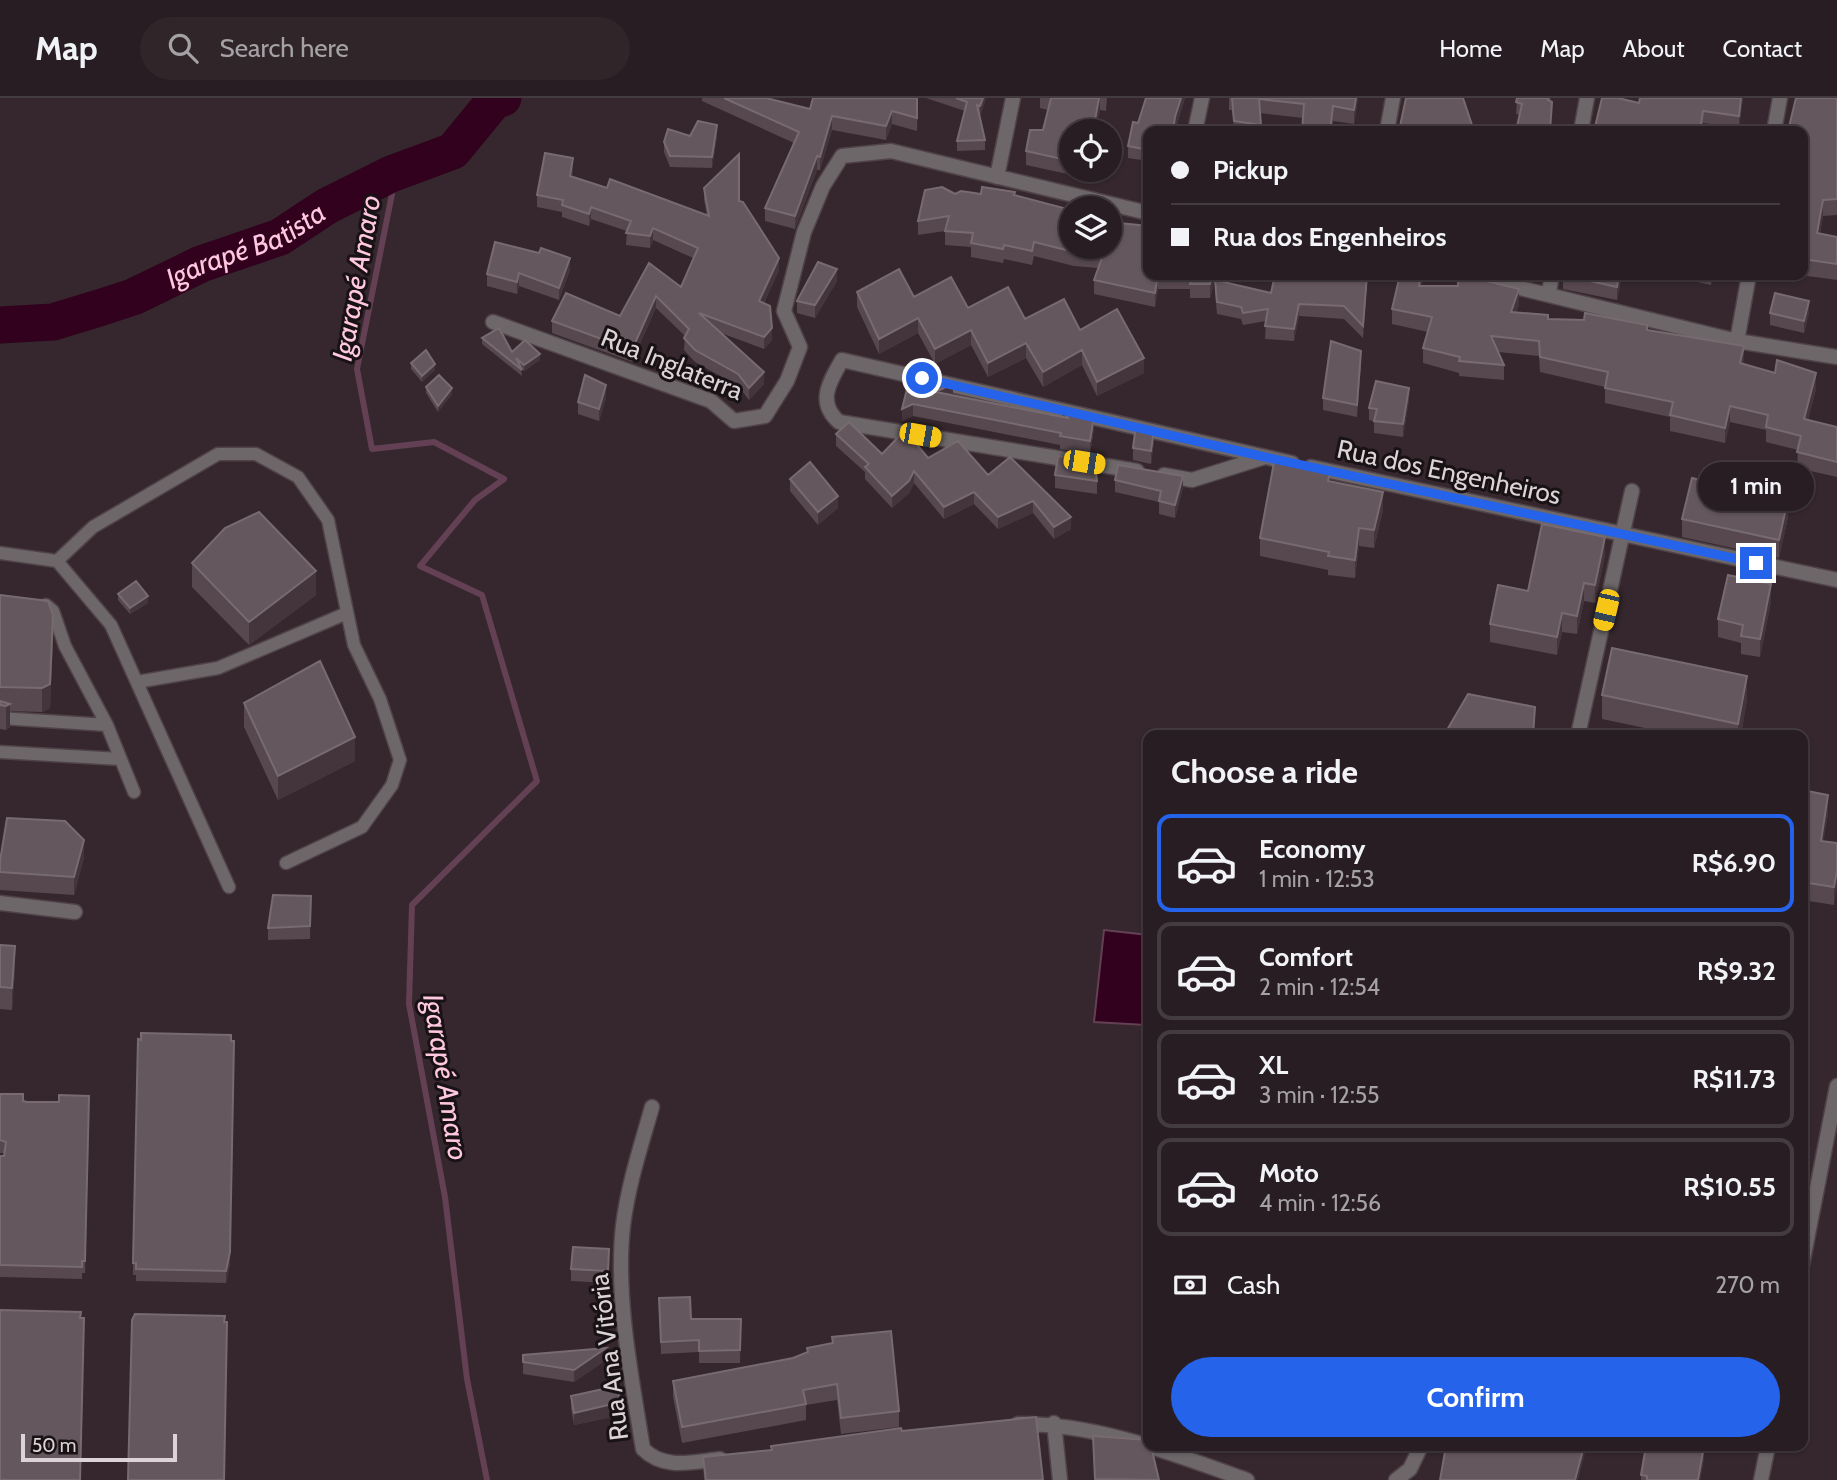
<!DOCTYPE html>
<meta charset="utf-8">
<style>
:root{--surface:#281d22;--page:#30262a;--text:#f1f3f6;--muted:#a5a2a5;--line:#443b40;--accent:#2563eb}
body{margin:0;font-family:Cabin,sans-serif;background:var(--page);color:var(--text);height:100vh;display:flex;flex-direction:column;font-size:26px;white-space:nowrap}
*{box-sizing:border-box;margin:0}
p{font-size:23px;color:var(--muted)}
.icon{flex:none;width:38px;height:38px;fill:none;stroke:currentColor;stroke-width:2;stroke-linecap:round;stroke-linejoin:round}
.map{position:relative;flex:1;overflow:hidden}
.drawer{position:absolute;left:1143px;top:632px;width:665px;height:721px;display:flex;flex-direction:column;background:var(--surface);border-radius:14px;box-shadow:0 2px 5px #0004,0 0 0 2px var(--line)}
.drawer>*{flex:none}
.guide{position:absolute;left:1143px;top:28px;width:665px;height:154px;border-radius:14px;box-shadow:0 2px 5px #0004,0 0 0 2px var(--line);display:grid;align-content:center;height:154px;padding:0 28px;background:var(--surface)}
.fabs{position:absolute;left:1059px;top:21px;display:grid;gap:14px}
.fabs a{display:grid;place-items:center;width:63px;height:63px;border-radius:50%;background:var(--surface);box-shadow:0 2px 5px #0004,0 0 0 2px var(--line);font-size:35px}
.scale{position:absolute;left:21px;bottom:18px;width:156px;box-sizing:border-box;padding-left:7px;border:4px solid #dbd3d6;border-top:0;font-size:19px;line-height:24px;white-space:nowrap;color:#dbd3d6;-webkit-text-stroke:5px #181215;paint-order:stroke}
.end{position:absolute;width:32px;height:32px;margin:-16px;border:9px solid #2563eb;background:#fff;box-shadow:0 0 0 4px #fff}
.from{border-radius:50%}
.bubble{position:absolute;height:49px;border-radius:24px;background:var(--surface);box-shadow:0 2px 5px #0004,0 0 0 2px var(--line);font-size:23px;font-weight:700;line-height:49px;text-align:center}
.car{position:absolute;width:21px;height:42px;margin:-21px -10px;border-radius:9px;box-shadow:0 0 5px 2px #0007;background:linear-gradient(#f5c518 24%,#345 0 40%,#f5c518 0 76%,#345 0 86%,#f5c518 0)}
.guide b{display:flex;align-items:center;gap:24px;height:66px;font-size:26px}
.guide b+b{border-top:2px solid var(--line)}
.guide i{width:18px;height:18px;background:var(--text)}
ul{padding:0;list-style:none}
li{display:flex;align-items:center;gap:21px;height:98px;margin:0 14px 10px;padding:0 14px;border:4px solid var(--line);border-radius:14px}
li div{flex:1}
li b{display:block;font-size:26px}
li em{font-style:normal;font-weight:700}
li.on{border-color:var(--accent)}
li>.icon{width:63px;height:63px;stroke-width:1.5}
h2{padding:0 28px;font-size:32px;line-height:84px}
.pay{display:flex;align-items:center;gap:18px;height:77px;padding:0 28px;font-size:26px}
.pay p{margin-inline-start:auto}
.action{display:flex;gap:14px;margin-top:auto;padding:14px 28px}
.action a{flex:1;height:80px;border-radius:42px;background:var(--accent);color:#fff;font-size:28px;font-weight:700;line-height:80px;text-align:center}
header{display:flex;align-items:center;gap:42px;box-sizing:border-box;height:98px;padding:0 35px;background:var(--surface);border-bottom:2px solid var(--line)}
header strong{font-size:33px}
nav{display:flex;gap:38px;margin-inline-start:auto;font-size:24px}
.search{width:490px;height:63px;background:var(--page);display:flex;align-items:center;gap:18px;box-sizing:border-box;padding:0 24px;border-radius:38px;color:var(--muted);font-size:26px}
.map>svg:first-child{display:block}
.water{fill:#31011d;stroke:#644054;stroke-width:2}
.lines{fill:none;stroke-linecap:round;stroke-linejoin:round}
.stream{stroke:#644054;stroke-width:6}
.river{stroke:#31011d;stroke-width:37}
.lane-casing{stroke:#504348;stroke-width:15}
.street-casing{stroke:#504348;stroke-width:17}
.lane{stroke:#6d6769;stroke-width:12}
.street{stroke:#6d6769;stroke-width:14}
.wall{fill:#56484e}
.shaded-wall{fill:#43353b}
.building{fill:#64575d;stroke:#776b70;stroke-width:2}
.route{stroke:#2563eb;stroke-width:9}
.labels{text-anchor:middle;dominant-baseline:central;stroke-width:6;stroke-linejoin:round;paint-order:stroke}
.street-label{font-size:26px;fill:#dbd3d6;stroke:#181215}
.water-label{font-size:28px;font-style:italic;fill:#ffc8e0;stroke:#181215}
</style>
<header>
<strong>Map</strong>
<div class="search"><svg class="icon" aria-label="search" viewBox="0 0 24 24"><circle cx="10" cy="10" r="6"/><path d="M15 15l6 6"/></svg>Search here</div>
<nav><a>Home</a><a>Map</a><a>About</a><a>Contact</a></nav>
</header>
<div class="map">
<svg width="1837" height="1382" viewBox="0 0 1837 1382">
<rect width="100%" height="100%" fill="#35272d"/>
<!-- water -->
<path class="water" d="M1104,832L1148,837L1146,927L1094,924Z"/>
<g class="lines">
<!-- stream -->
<path class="stream" d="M396,76L357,271L372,351L434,344L504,381L475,402L420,468L482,497L537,683L412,807L409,906L445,1099L467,1281L487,1382"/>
<!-- river -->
<path class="river" id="s1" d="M0,227L53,224L99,210L133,199L201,166L280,139L327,108L391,76L453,53L494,3L503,0"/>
<!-- lane casing -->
<g class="lane-casing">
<path id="lane" d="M0,455L57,463L111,527L229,789
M57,463L93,429L218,356H256L298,379L328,422L354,547L380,601L400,662L392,687L362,729L286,765
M46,507L53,513L65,548L107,627L134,694
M137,584L218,570L347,515
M0,620L107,627
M0,654L120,661"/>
</g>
<!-- street casing -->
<g class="street-casing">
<path id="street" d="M1195,33L1202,0
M1387,33L1393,0
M1581,33L1587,0
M1774,33L1780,0
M997,79L1013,0
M1467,177L1737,243L1837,259
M1549,194L1552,177
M493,224L711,303L734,323L765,318L787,283L800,249L784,213L804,134L823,88L842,58L891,53L1148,115
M1737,243L1749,177
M1311,369L1837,482
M1137,373L839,324C816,304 830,283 842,262L1292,365
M1164,377L1192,382L1265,359
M1578,637L1632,393
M0,805L75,814
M652,1009C641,1048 628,1087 623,1128C615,1198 632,1282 643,1351C664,1372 692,1364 720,1361
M1802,1167L1837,988
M1054,1325L1060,1382
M1018,1326C1096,1325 1174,1356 1247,1382
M1396,1382L1410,1371L1421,1348
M1761,1382L1768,1348"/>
</g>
<!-- lane -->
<use href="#lane" class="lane"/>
<!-- street -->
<use href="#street" class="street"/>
</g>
<!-- wall -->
<path class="wall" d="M702,0H766L810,11L918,0L917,33L892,26L886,42L832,32L820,72H817L795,131L765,123V110L794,45L702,3Z
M926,0H986L980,18H979L985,42V52L957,53V43L965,13Z
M1040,0H1107L1106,13L1100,12L1095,33H1071V72H1088L1086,80L1026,67V53L1043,32L1048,12L1040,10Z
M1146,0H1185L1175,33H1148V63L1128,60V48L1138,25Z
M1229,0H1358L1354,26L1333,23L1332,33H1302L1303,20L1260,15L1261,33H1219L1234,29L1232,12H1229Z
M1517,0H1551L1550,3L1552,15L1520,17L1516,16Z
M1743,0L1739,30L1703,25L1702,33H1594L1639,5Z
M1837,0V117L1823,118L1820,135L1837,139V182L1800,177H1802V33Z
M690,38H717L712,70L670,69L664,54V44Z
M1148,70V96L1143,95V84Z
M573,72L572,79L707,118L704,102V90L739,103L779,172L764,205L772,242L764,251L721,235L764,286L749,302L738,288L695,264L684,252L685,238L656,210L632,264L552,235V223L620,218L649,165L681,189L693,160L653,142L650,150L626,147L627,133L591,121L589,128L562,119V114L537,109V97Z
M955,96L1015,97L1071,149H1110L1148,177H1216L1210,200H1190V191H1158L1155,209L1094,196V182L1098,170L1074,168L1034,158L1032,167L1004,161L1003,165L971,159V149L945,147V133L918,137V123Z
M570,172L559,202L519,188L517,196L487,188V176Z
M1422,177V188L1519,207L1516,214L1548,221L1647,232L1744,264L1743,266L1816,291L1808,322L1837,329V379L1797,370L1798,352L1766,344V332L1730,324L1725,345L1670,333V319L1605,305V289L1540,274L1539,258L1498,254L1504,267V282L1459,278V275L1423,265V250L1428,234L1392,226V211Z
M1563,177H1622L1617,202L1563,191Z
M1666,177H1713L1711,187Z
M1215,182L1271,195L1367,185L1363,240L1344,221L1299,218L1294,243L1265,241L1266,223L1243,227L1241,221L1217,216L1215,194Z
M837,183L815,220L797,215V203Z
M857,194L914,199L1080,232L1144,275L1097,298L1082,267L1043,289L1026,260L988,279L971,247L935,266L918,235L879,256L857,209Z
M1770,215H1809L1804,235L1770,227Z
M482,240L512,254L540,262L524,273L521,270L522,278L482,246Z
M411,265L435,272L422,284L411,271Z
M1361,265L1357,319L1323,312V300Z
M911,275L953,297L1062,319V310L1094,330L1090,356L1060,351V347L913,318L902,323Z
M426,289L452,296L438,314L426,295Z
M606,300L599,323L578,316V304Z
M1409,302L1403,339L1374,335V323L1369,322V310Z
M836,336L882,356L928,360L988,377L1010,359L1071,431L1054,441L1033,415L998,431L974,406L944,421L914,385L909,395L892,410L865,381V374L836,348Z
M1154,343L1151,366L1133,362V350Z
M1055,377L1097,383V396L1055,390Z
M790,381L838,410L818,427L790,393Z
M1115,382L1183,390L1175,420L1159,416V404L1115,394Z
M1330,384L1383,412L1374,450L1359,448L1355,480L1328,477V472L1260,458V440Z
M1788,419L1779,460L1682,439V421Z
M1605,457L1595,505L1584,503L1577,536L1562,534L1557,557L1490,544V526L1528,493Z
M192,465L316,497L249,547L192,489Z
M118,496L148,505L130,516L118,502Z
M0,497L53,541L50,610L42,614L10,613V629L6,632L0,631Z
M1771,504L1760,559L1741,556V545L1718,539V521Z
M1602,597L1747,601L1741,637H1678L1602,621Z
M244,605L355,663L278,702L244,629Z
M1535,609L1534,637H1447V632Z
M1802,692L1828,715L1823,743L1837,745L1834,807L1802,802Z
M84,760L74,797L0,792V763Z
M311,798L310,841L268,842V830Z
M0,847L15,871L12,912L0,911Z
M0,996L27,1004H59L89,998L85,1175H82V1181L0,1179V1058H4V1055H0Z
M609,1163L608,1185L571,1183V1171Z
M133,1165L230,1166L226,1185L136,1183V1177H133Z
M659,1200L691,1221H741L740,1265H699V1254L661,1256Z
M832,1239L899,1313V1329L841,1336L837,1302L806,1307V1322L682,1345L673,1299V1283L793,1260L807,1254V1250L832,1245Z
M523,1257L606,1262L574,1284L523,1276Z
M571,1298L621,1317L574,1327L571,1310Z
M902,1333L1043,1382H704L703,1359L771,1352Z
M1704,1361L1700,1382H1641V1377Z"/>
<!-- shaded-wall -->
<path class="shaded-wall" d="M983,0H986L980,18V8Z
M1100,0V12L1095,33H1093Z
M1181,0H1185L1175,33H1173L1175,19Z
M1356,0H1358L1354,26V12Z
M1741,0H1743L1739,30V18Z
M892,13V26L886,42V28Z
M832,18V32L820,72V59Z
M717,27V38L712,70V59Z
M817,58V72L795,131V118Z
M573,60V72L570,90V78Z
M1823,102V118L1817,151V135Z
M591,109V121L589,128V116Z
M653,130V142L650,150V138Z
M570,160V172L559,202V190Z
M779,160V172L759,215V203Z
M837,171V183L815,220V207Z
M519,175V188L517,196V184Z
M1158,177V191L1155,209V195Z
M1212,177H1216L1210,200V186Z
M1367,177V185L1363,240V228Z
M1421,177H1422V185L1419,204V188Z
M1619,177H1622L1617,202V189Z
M1519,191V207L1511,229V214Z
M656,198V210L632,264V252Z
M1809,203V215L1804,235V223Z
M1299,206V218L1294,243V231Z
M918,220V235L879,256V241Z
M772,230V242L764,251V239Z
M971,232V247L935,266V251Z
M1026,245V260L988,279V265Z
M1744,248V264L1740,281V265Z
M1082,252V267L1043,289V274Z
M1361,253V265L1357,319V307Z
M540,256V262L524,273V267Z
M1144,260V275L1097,298V284Z
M435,266V272L422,284V278Z
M764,274V286L749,302V290Z
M1816,275V291L1804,337V321Z
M953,285V297L936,294Z
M606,287V300L599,323V311Z
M452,290V296L438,314V308Z
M1409,290V302L1403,339V326Z
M913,306V318L902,323V311Z
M1730,308V324L1725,345V330Z
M1094,318V330L1090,356V343Z
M1154,331V343L1151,366V353Z
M914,373V385L909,395L892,410V398Z
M1183,378V390L1175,420V407Z
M974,394V406L944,421V409Z
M1383,394V412L1374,450V432Z
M838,398V410L818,427V414Z
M1788,401V419L1779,460V442Z
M1033,403V415L998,431V419Z
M1071,419V431L1054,441V429Z
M1359,430V448L1355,480V462Z
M1605,439V457L1595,505V487Z
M316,473V497L249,547V524Z
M1584,485V503L1577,536V518Z
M1771,486V504L1760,559V541Z
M148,498V505L130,516V510Z
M1562,515V534L1557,557V539Z
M53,517V541L50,610L42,614V590Z
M1747,578V601L1741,637H1738V626Z
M10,606V629L6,632V608Z
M355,639V663L278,702V678Z
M1828,697V715L1821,761V743Z
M84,742V760L74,797V779Z
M1837,773V791L1834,807V789Z
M15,848V871L12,912V890Z
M1805,885V901L1802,918V902Z
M234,955L230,1166L226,1185V1173Z
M606,1250V1262L574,1284V1272Z
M621,1304V1317L574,1327V1315Z
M1584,1348H1587L1578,1382H1575Z
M1704,1348V1361L1700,1382H1698Z"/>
<!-- building -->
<path class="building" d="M724,0H766L810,11L813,0H917V20L892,13L886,28L832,18L820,59L817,58L795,118L765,110L799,34Z
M956,0H983L980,8L977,7L985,42L957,43L967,4Z
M1051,0H1099L1093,33H1071V63L1026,53L1030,32H1043Z
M1146,0H1181L1175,19L1173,33H1148V52L1128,48L1133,24L1138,25Z
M1232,0H1356L1354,12L1333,8L1330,33H1302L1304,6L1259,1L1261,27L1234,23Z
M1406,0H1463L1474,33H1399Z
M1517,0H1548V2L1552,4L1550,33H1516L1522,6L1516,4Z
M1602,0H1618L1639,5L1640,0H1741L1739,18L1703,13L1700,33H1594Z
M1796,0H1837V101L1823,102L1817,135L1837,139V166L1802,161V33H1788Z
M698,23L717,27L712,59L670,58L664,44L668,31L690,38Z
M1221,29H1241V33H1219Z
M545,55L573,60L570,78L607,90L610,81L709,118L704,90L739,56V103L743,104L779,160L759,203L770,208L772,230L764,239L699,215L764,274L749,290L738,276L695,252L684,240L689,231L656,198L632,252L552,223L566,195L620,218L649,165L681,189L698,150L653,130L650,138L626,135L631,123L591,109L589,116L562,107L563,102L537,97Z
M1148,70V85L1143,84Z
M942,89L955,96L961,93L981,96L982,89L1015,94L1014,97L1071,112V149H1110V124L1148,128V177H1212L1210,186H1190L1192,177H1158L1155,195L1094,182L1103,157L1074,154L1034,144L1032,153L1004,147L1003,151L971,145L973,135L945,133L949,118L918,123L925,92Z
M495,144L539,155L541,150L570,160L559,190L519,175L517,184L487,176Z
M818,164L837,171L815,207L797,203Z
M899,171L914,199L951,179L968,210L1008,189L1025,221L1064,201L1080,232L1117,211L1144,260L1097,284L1082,252L1043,274L1026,245L988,265L971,232L935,251L918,220L879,241L857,194Z
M1275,177H1367L1363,228L1344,208L1299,206L1294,231L1265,228L1268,211L1243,215L1241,209L1217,204L1215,182L1271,195Z
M1400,177H1421L1419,188H1458V180L1478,181L1519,191L1511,214L1548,217V221L1584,222L1585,215L1615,221L1647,227V232L1744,248L1740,265L1775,275L1777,262L1816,275L1804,321L1837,329V364L1797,354L1801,338L1766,329L1768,317L1730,308L1725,330L1670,317L1673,304L1605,290L1608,274L1540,259L1539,243L1491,238L1504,267L1459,263L1460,259L1423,250L1432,219L1392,211Z
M1563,177H1619L1617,189Z
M1775,195L1809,203L1804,223L1770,215Z
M499,230L512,254L525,242L540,256L524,267L516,260L522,272L482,240Z
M1331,243L1361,253L1357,307L1323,300Z
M426,252L435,266L422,278L411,265Z
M911,275L953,285L936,294L1068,320L1062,310L1094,318L1090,343L1060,338L1061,335L913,306L902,311Z
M439,277L452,290L438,308L426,289Z
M585,277L606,287L599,311L578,304Z
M1376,283L1409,290L1403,326L1374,323L1377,311L1369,310Z
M849,324L882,356L905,332L928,360L958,343L988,377L1010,359L1071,419L1054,429L1033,403L998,419L974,394L944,409L914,373L909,383L892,398L865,369L869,366L836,336Z
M1136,327L1154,331L1151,353L1133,350Z
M1058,358L1095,366L1097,383L1055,377Z
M1275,359L1330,372L1328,383L1383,394L1374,432L1359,430L1355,462L1328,458L1329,454L1260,440Z
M810,364L838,398L818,414L790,381Z
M1118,367L1183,378L1175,407L1159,403L1161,393L1115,382Z
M1692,380L1788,401L1779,442L1682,421Z
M259,414L316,473L249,524L192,465L225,430Z
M1542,426L1605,439L1595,487L1584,485L1577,518L1562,515L1557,539L1490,526L1498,487L1528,493Z
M1728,477L1771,486L1760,541L1741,538L1743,527L1718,521Z
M136,483L148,498L130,510L118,496Z
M0,497L48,503L53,517L50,586L42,590L0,589Z
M1612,550L1747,578L1738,626L1602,597Z
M320,563L355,639L278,678L244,605Z
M1468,596L1535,609L1533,637H1460L1447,632Z
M0,603L10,606L6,608L0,607Z
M1802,692L1828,697L1821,743L1837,745V773L1834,789L1802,784Z
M7,720L65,723L84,742L74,779L0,774V763Z
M273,797L311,798L310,828L268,830Z
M0,847L15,848L12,890L0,889Z
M1802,884L1805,885L1802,902Z
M141,935L231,937V943H234L230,1154L226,1173L136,1171V1165H133L138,941L141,942Z
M0,996H23V1003L27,1004H59V997L89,998L85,1163H82V1169L0,1167V1058H4L6,1044L0,1042Z
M573,1149L609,1151L608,1173L571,1171Z
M690,1199L691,1221H741L740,1252L699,1253V1242L661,1244L659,1200Z
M0,1212L81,1214L80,1220H84L80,1382H0Z
M135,1216L225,1218L224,1224H227L224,1382H128L132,1222Z
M891,1233L899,1313L841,1320L837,1286L803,1292L806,1306L682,1329L673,1283L793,1260L808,1254L807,1250L833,1245L832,1239Z
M606,1250L574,1272L523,1264V1257Z
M617,1288L621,1304L574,1315L571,1298Z
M1036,1319L1043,1382H706L703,1359L772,1352L771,1348L901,1330L902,1333Z
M1093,1338L1148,1342V1348H1151L1159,1382L1095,1381Z
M1446,1348H1584L1575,1382H1440Z
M1646,1348H1704L1698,1382H1647V1378L1641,1377Z"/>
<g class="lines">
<!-- route -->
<path class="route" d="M922,280L1265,359L1756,465"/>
</g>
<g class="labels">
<!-- street labels -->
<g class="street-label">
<text transform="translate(672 266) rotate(22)">Rua Inglaterra</text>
<text transform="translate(1449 374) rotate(12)">Rua dos Engenheiros</text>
<text transform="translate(609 1259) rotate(-97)">Rua Ana Vitória</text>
</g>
<!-- water labels -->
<g class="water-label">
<text stroke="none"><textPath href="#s1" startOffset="261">Igarapé Batista</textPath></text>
<text transform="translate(356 180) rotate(-80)">Igarapé Amaro</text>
<text transform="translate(446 979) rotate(81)">Igarapé Amaro</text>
</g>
</g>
</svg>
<div class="fabs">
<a><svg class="icon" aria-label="locate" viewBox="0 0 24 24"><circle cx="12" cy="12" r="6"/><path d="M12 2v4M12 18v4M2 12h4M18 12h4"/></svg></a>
<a><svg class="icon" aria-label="layers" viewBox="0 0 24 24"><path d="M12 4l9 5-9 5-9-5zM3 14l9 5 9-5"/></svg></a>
</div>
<div class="scale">50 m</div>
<i class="end from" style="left:922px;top:280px"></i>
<i class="end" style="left:1756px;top:465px"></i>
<div class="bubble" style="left:1698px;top:364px;width:116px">1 min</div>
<i class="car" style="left:920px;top:337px;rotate:100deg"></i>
<i class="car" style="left:1084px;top:364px;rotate:99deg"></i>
<i class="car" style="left:1606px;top:512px;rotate:193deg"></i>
<div class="guide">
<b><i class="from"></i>Pickup</b>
<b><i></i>Rua dos Engenheiros</b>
</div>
<section class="drawer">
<h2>Choose a ride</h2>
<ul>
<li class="on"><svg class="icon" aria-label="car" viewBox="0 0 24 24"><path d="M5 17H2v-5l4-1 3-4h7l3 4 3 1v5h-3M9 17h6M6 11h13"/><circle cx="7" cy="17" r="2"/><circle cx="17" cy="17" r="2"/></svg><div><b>Economy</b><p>1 min · 12:53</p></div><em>R$6.90</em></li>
<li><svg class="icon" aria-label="car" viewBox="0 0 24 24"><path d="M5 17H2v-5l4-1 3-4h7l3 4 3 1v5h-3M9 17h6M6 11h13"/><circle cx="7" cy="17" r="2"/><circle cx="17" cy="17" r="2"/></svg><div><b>Comfort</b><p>2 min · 12:54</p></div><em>R$9.32</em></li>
<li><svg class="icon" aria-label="car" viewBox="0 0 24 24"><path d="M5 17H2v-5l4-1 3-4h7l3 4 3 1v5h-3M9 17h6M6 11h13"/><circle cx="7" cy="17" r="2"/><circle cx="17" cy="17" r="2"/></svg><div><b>XL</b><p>3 min · 12:55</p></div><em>R$11.73</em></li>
<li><svg class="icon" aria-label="car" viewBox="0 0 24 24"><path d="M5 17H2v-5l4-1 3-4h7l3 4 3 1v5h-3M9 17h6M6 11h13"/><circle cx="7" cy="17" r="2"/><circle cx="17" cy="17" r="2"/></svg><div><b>Moto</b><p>4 min · 12:56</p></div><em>R$10.55</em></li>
</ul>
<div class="pay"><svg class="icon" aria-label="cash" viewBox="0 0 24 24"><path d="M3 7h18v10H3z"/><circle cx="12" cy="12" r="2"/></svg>Cash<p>270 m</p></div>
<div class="action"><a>Confirm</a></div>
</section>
</div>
